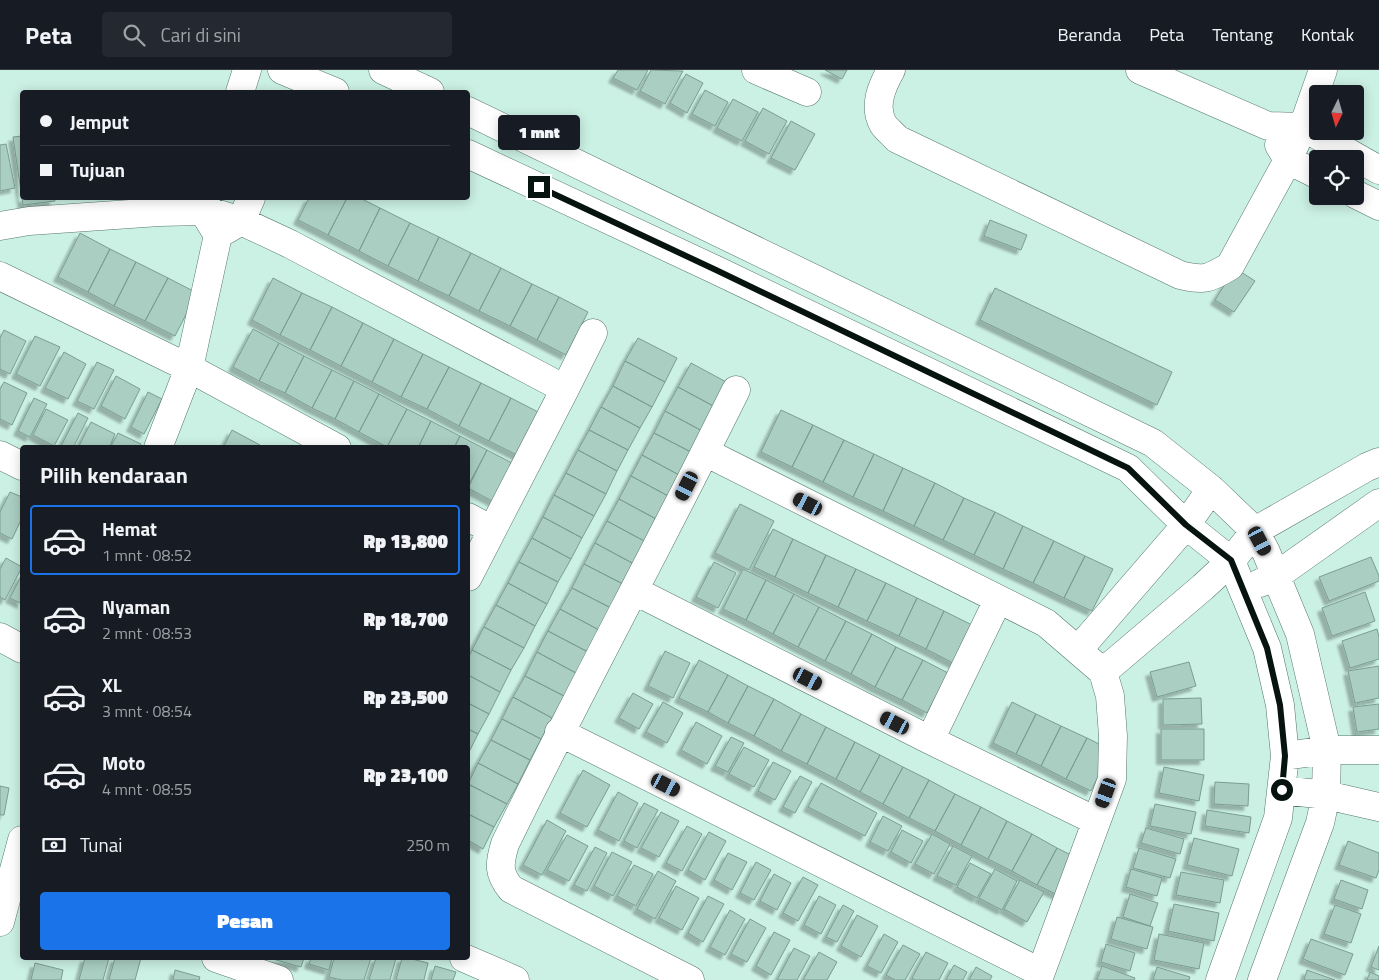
<!DOCTYPE html>
<html lang="id">
<meta charset="utf-8">
<style>
:root{--surface:#171b24;--page:#242831;--text:#f1f3f6;--muted:#9ea1a6;--line:#363941;--accent:#1a73e8}
body{margin:0;font-family:"Titillium Web",sans-serif;background:var(--page);color:var(--text);height:100vh;display:flex;flex-direction:column;font-size:19px;white-space:nowrap}
*{box-sizing:border-box;margin:0}
p{font-size:16px;color:var(--muted)}
.icon{flex:none;width:28px;height:28px;fill:none;stroke:currentColor;stroke-width:2;stroke-linecap:round;stroke-linejoin:round}
.map{position:relative;flex:1;overflow:hidden}
.side{position:absolute;left:20px;top:375px;width:450px;height:515px;display:flex;flex-direction:column;background:var(--surface);border-radius:5px;box-shadow:0 2px 12px #0003}
.side>*{flex:none}
.hud{position:absolute;left:20px;top:20px;width:450px;height:110px;border-radius:5px;box-shadow:0 2px 12px #0003;display:grid;align-content:center;height:110px;padding:0 20px;background:var(--surface)}
.needle{width:32px;rotate:185deg}
.buttons{position:absolute;left:1309px;top:15px;display:grid;gap:10px}
.buttons a{display:grid;place-items:center;width:55px;height:55px;border-radius:5px;background:var(--surface);box-shadow:0 2px 12px #0003;font-size:25px}
.end{position:absolute;width:22px;height:22px;margin:-11px;border:6px solid #06130f;background:#fff;box-shadow:0 0 0 2px #fff}
.from{border-radius:50%}
.bubble{position:absolute;height:35px;border-radius:5px;background:var(--surface);box-shadow:0 2px 12px #0003;font-size:16px;font-weight:800;line-height:35px;text-align:center}
.car{position:absolute;width:15px;height:30px;margin:-15px -8px;border-radius:6px;box-shadow:0 0 4px 1px #0007;background:linear-gradient(#222 24%,#8ab4d8 0 40%,#222 0 76%,#8ab4d8 0 86%,#222 0)}
.hud b{display:flex;align-items:center;gap:18px;height:48px;font-size:19px}
.hud b+b{border-top:1px solid var(--line)}
.hud i{width:12px;height:12px;background:var(--text)}
ul{padding:0;list-style:none}
li{display:flex;align-items:center;gap:15px;height:70px;margin:0 10px 8px;padding:0 10px;border:2px solid transparent;border-radius:5px}
li div{flex:1}
li b{display:block;font-size:19px}
li em{font-style:normal;font-weight:800}
li.active{border-color:var(--accent)}
li>.icon{width:45px;height:45px;stroke-width:1.5}
h2{padding:0 20px;font-size:22px;line-height:60px}
.pay{display:flex;align-items:center;gap:12px;height:55px;padding:0 20px;font-size:19px}
.pay p{margin-inline-start:auto}
.action{display:flex;gap:10px;margin-top:auto;padding:10px 20px}
.action a{flex:1;height:58px;border-radius:5px;background:var(--accent);color:#fff;font-size:20px;font-weight:800;line-height:58px;text-align:center}
header{display:flex;align-items:center;gap:30px;box-sizing:border-box;height:70px;padding:0 25px;background:var(--surface);border-bottom:1px solid var(--line)}
header strong{font-size:24px}
nav{display:flex;gap:28px;margin-inline-start:auto;font-size:18px}
.search{width:350px;height:45px;background:var(--page);display:flex;align-items:center;gap:12px;box-sizing:border-box;padding:0 18px;border-radius:5px;color:var(--muted);font-size:19px}
.map>svg:first-child{display:block}
.building{fill:#aacec2;stroke:#7b9d92;filter:url(#shadow)}
.lines{fill:none;stroke-linecap:round;stroke-linejoin:round}
.minor-casing{stroke:#56776d;stroke-width:29}
.minor{stroke:#fff;stroke-width:28}
.route{stroke:#06130f;stroke-width:6}
</style>
<header>
<strong>Peta</strong>
<div class="search"><svg class="icon" aria-label="search" viewBox="0 0 24 24"><circle cx="10" cy="10" r="6"/><path d="M15 15l6 6"/></svg>Cari di sini</div>
<nav><a>Beranda</a><a>Peta</a><a>Tentang</a><a>Kontak</a></nav>
</header>
<div class="map">
<svg width="1379" height="910" viewBox="0 0 1379 910">
<defs>
<filter id="shadow"><feDropShadow dx="-4.5" dy="4.5" stdDeviation="1" flood-color="#0004"/></filter>
</defs>
<rect width="100%" height="100%" fill="#cbf0e4"/>
<!-- building -->
<path class="building" d="M618,0H648L637,20L613,8Z
M651,0L683,1L665,34L640,21Z
M825,0H847L842,9Z
M686,4L703,13L687,43L670,33Z
M705,20L728,32L715,56L692,44Z
M733,29L758,42L742,71L717,58Z
M763,38L787,51L769,84L745,71Z
M791,51L815,64L795,100L771,88Z
M22,66V128H54L55,131L23,135L13,67Z
M6,74L15,118L0,121V75Z
M309,128H347L328,165L298,150Z
M347,128H360L380,138L359,181L328,165Z
M380,138L410,153L388,196L359,181Z
M990,150L1027,165L1021,180L984,166Z
M410,153L439,167L418,211L388,196Z
M80,163L110,179L88,222L58,207Z
M439,167L471,183L449,226L418,211Z
M110,179L136,192L114,236L88,222Z
M471,183L501,198L479,241L449,226Z
M136,192L168,208L145,251L114,236Z
M501,198L532,214L510,256L479,241Z
M1235,198L1255,211L1234,242L1215,230Z
M168,208L197,223L175,266L145,251Z
M273,208L302,223L280,265L252,250Z
M532,214L559,227L537,270L510,256Z
M995,218L1172,302L1157,335L980,250Z
M302,223L332,237L310,280L280,265Z
M559,227L588,242L566,285L537,270Z
M332,237L363,253L341,296L310,280Z
M363,253L394,269L372,312L341,296Z
M253,259L279,273L259,311L233,297Z
M4,260L26,271L10,304L0,299V268Z
M35,266L60,277L40,316L16,304Z
M638,268L677,288L665,312L625,291Z
M394,269L423,284L401,327L372,312Z
M279,273L304,286L285,323L259,311Z
M64,282L86,294L68,329L45,318Z
M423,284L449,297L427,339L401,327Z
M304,286L332,300L312,338L285,323Z
M625,291L665,312L652,337L613,316Z
M97,292L114,300L94,339L77,331Z
M691,293L730,314L717,338L678,317Z
M449,297L481,313L459,356L427,339Z
M332,300L354,311L335,349L312,338Z
M116,306L140,319L125,349L101,336Z
M354,311L379,324L359,362L335,349Z
M4,312L27,323L12,355L0,349V319Z
M481,313L511,328L489,371L459,356Z
M613,316L652,337L640,358L601,337Z
M678,317L717,338L704,362L665,341Z
M148,322L162,329L144,364L131,357Z
M379,324L407,339L387,377L359,362Z
M34,328L47,334L30,367L18,361Z
M511,328L540,343L519,386L489,371Z
M601,337L640,358L628,380L589,360Z
M46,339L68,350L54,376L33,365Z
M407,339L431,351L418,378H389L387,377Z
M781,340L813,355L792,397L761,382Z
M665,341L704,362L693,383L654,363Z
M78,343L88,348L73,378H64L61,376Z
M431,351L460,366L454,378H418Z
M91,352L115,364L109,378H78Z
M813,355L844,370L823,412L792,397Z
M232,360L260,375L258,378H223Z
M589,360L628,380L617,401L578,380Z
M118,363L141,374L139,378H110Z
M654,363L693,383L681,406L642,385Z
M460,366L487,380L468,416V378H454Z
M844,370L874,384L853,427L823,412Z
M487,380L514,394L494,432L468,418Z
M578,380L617,401L606,424L566,403Z
M874,384L903,398L883,441L853,427Z
M642,385L681,406L670,427L631,406Z
M903,398L935,413L914,456L883,441Z
M566,403L606,424L594,446L554,425Z
M631,406L670,427L658,450L619,429Z
M935,413L964,428L943,470L914,456Z
M10,422L22,427V448L12,469L0,463V442Z
M554,425L594,446L582,468L543,447Z
M964,428L995,442L974,485L943,470Z
M619,429L658,450L646,472L607,451Z
M740,434L774,451L749,500L715,483Z
M995,442L1023,456L1003,499L974,485Z
M543,447L582,468L571,489L532,468Z
M607,451L646,472L634,494L595,473Z
M1023,456L1054,471L1033,513L1003,499Z
M773,459L793,469L775,507L754,497Z
M532,468L571,489L558,512L519,492Z
M793,469L826,485L808,523L775,507Z
M1054,471L1085,486L1064,528L1033,513Z
M595,473L634,494L623,514L584,494Z
M826,485L856,499L838,537L808,523Z
M1085,486L1113,499L1092,541L1064,528Z
M1371,487L1379,506V511L1329,531L1319,507Z
M6,488L22,497L5,530L0,527V499Z
M519,492L558,512L547,534L508,513Z
M714,492L736,503L718,538L696,527Z
M584,494L623,514L611,538L572,518Z
M743,499L766,510L746,550L723,539Z
M856,499L886,513L867,551L838,537Z
M22,504V534L10,528Z
M766,510L794,524L773,564L746,550Z
M508,513L547,534L535,556L496,535Z
M886,513L917,528L899,566L867,551Z
M572,518L611,538L599,560L560,539Z
M1365,522L1375,551L1332,566L1322,538Z
M794,524L819,537L798,577L773,564Z
M917,528L944,541L926,579L899,566Z
M496,535L535,556L524,578L484,557Z
M819,537L846,551L825,591L798,577Z
M560,539L599,560L588,582L548,561Z
M944,541L974,556L955,594L926,579Z
M846,551L872,564L851,604L825,591Z
M484,557L524,578L511,600L472,580Z
M1377,559L1379,567V589L1350,598L1342,571Z
M548,561L588,582L576,603L537,582Z
M872,564L896,577L875,617L851,604Z
M896,577L923,590L902,630L875,617Z
M472,580L511,600L500,622L468,605V589Z
M665,581L690,593L673,628L648,616Z
M537,582L576,603L564,626L525,606Z
M699,590L728,605L708,642L679,628Z
M923,590L948,603L927,643L902,630Z
M1189,592L1196,616L1157,627L1150,602Z
M1379,596V628L1355,633L1348,601Z
M468,605L500,622L489,644L468,633Z
M728,605L748,616L728,653L708,642Z
M525,606L564,626L552,648L513,627Z
M748,616L774,629L754,666L728,653Z
M633,623L653,634L639,659L619,648Z
M513,627L552,648L541,669L502,649Z
M1201,628L1202,654L1163,655V629Z
M774,629L801,644L781,681L754,666Z
M663,632L683,643L667,673L646,662Z
M1012,632L1036,644L1016,684L993,673Z
M468,633L489,644L478,664L468,659Z
M1379,634V659L1357,662L1353,637Z
M801,644L826,657L807,694L781,681Z
M1036,644L1061,656L1041,696L1016,684Z
M502,649L541,669L530,690L491,670Z
M696,652L722,666L707,694L681,680Z
M1061,656L1087,668L1066,709L1041,696Z
M826,657L855,672L836,709L807,694Z
M468,659L478,664L468,684Z
M1161,659H1204V690H1161Z
M731,667L744,673L728,702L715,696Z
M1087,668L1111,680L1091,721L1066,709Z
M491,670L530,690L518,714L478,693Z
M855,672L880,685L860,722L836,709Z
M744,677L769,690L754,717L729,704Z
M880,685L903,697L883,734L860,722Z
M773,692L791,701L775,730L758,721Z
M478,693L518,714L507,734L468,714Z
M903,697L929,710L909,748L883,734Z
M1164,697L1204,705L1199,731L1159,723Z
M583,700L610,715L587,757L560,743Z
M800,706L812,712L795,743L783,737Z
M929,710L955,724L935,761L909,748Z
M1215,712L1249,714L1248,736L1214,734Z
M821,713L877,743L865,766L808,737Z
M468,714L507,734L494,757L468,744Z
M0,716L9,718L4,745H0Z
M618,722L638,733L619,771L598,760Z
M955,724L981,737L961,775L935,761Z
M644,733L658,740L637,778L624,771Z
M1155,734L1196,742L1191,764L1150,756Z
M981,737L1007,751L988,789L961,775Z
M1207,740L1251,747L1249,763L1205,756Z
M661,742L679,751L659,787L641,778Z
M468,744L494,757L483,779L468,770Z
M883,746L902,756L888,781L870,772Z
M547,750L566,761L542,805L523,795Z
M1007,751L1032,764L1012,801L988,789Z
M687,756L702,764L682,801L666,793Z
M1146,758L1184,769L1180,784L1141,773Z
M902,760L923,771L911,793L891,782Z
M709,762L726,771L705,810L688,800Z
M932,764L950,774L934,804L915,794Z
M1032,764L1057,778L1037,815L1012,801Z
M567,765L588,776L569,811L547,800Z
M1194,768L1239,779L1232,806L1187,795Z
M1348,771L1379,783V800L1376,808L1339,795Z
M953,776L972,786L956,815L937,806Z
M595,777L607,783L587,821L574,815Z
M1057,778L1077,788L1058,825L1037,815Z
M1139,778L1176,789L1170,808L1133,798Z
M612,782L632,792L613,826L594,816Z
M728,783L747,792L732,820L714,810Z
M756,792L771,800L754,830L740,823Z
M970,793L991,804L977,828L957,817Z
M634,795L653,804L636,836L617,826Z
M995,799L1017,811L1002,840L979,828Z
M1131,799L1162,808L1157,826L1126,817Z
M658,801L676,811L655,849L637,839Z
M1181,802L1224,810L1220,833L1176,825Z
M774,804L791,813L777,840L760,831Z
M803,807L818,815L798,851L783,843Z
M1020,810L1044,822L1027,852L1004,839Z
M1341,810L1368,820L1362,839L1334,829Z
M676,816L699,828L682,860L659,848Z
M1130,824L1158,833L1150,856L1123,847Z
M708,826L724,834L703,872L688,863Z
M819,826L836,835L821,864L804,855Z
M1174,834L1219,843L1214,871L1168,861Z
M843,835L854,841L837,872L826,867Z
M1335,835L1361,844L1351,873L1324,864Z
M730,840L745,849L725,885L710,877Z
M857,845L878,856L861,887L841,876Z
M1117,847L1153,857L1147,879L1111,869Z
M750,849L766,858L747,892L731,884Z
M774,862L790,870L771,905L756,896Z
M884,864L898,872L881,903L867,896Z
M1159,864L1204,873L1199,899L1154,890Z
M1311,869L1353,884L1345,905L1303,889Z
M1106,874L1135,883L1130,901L1101,892Z
M903,875L920,884L905,910H895L886,905Z
M1379,876V900L1371,897Z
M794,878L810,886L797,910H777Z
M819,882L837,892L827,910H803Z
M926,882L948,893L939,910H915L912,908Z
M85,888H109L103,910H79Z
M115,888H141L135,910H109Z
M269,888H304L301,897Z
M311,888H332L329,900L309,894Z
M334,888H371L364,910H342L329,907Z
M376,888H396L390,910H369Z
M402,888H408L428,893L424,910H396Z
M35,893L63,900L61,910H31Z
M954,895L967,902L963,910H946Z
M435,896L456,902L453,910H431Z
M1102,896L1135,908L1134,910H1097Z
M976,897L992,906L990,910H969Z
M1157,897L1190,907L1189,910H1153Z
M175,900L200,907L199,910H173Z
M1307,900L1335,910H1304Z
M1370,902L1379,906V910H1367Z"/>
<g class="lines">
<!-- minor casing -->
<g class="minor-casing">
<path id="minor" d="M282,0L335,22
M383,0L430,22
M756,0L807,22
M891,0C882,16 873,36 883,54C886,59 893,64 897,69L1180,205C1204,211 1209,209 1230,196L1288,90L1303,57L1323,0
M1140,0L1268,56L1303,57L1379,100
M240,22L247,0
M468,41L1153,373L1211,419L1255,461L1266,482L1300,564L1327,680L1326,725L1320,753L1262,910
M1279,75L1288,90L1318,105
M468,84L716,200L1128,398L1186,455L1231,491L1267,578L1280,635L1285,686L1278,748L1220,910
M1355,124L1379,136
M0,156L29,151L159,142L203,141L222,145L241,151L290,174L565,319L468,507
M226,160L241,151L251,128
M0,206L189,298L337,378
M565,319L593,263
M158,378L189,298L218,165L203,141L206,132
M705,382L736,320
M0,385L22,396
M468,447L492,460
M1260,513L1276,506L1379,433
M635,521L930,670L1096,751
M0,567L22,579
M1078,580L1186,455L1211,419
M1103,602L1203,517L1231,491L1255,461L1367,397L1379,392
M559,662L1040,902
M930,670L998,530
M1285,686L1327,680H1379
M1282,720L1326,725L1379,737
M0,852L22,770
M216,888L279,910
M464,888L515,910
M690,910L511,819C498,803 499,794 505,774C569,642 639,513 705,382L1046,553L1103,602L1110,626L1113,666L1112,709L1038,910"/>
</g>
<!-- minor -->
<use href="#minor" class="minor"/>
</g>
<g class="lines">
<!-- route -->
<path class="route" d="M539,117L716,200L1128,398L1186,455L1231,490L1267,578L1280,635L1285,686L1282,720"/>
</g>
</svg>
<div class="buttons">
<a><svg class="needle" viewBox="-14 -14 28 28"><path d="M0-13l5 13h-10z" fill="#e53935"/><path d="M0 13l5-13h-10z" fill="#9ea1a6"/></svg></a>
<a><svg class="icon" aria-label="locate" viewBox="0 0 24 24"><circle cx="12" cy="12" r="6"/><path d="M12 2v4M12 18v4M2 12h4M18 12h4"/></svg></a>
</div>
<i class="end from" style="left:1282px;top:720px"></i>
<i class="end" style="left:539px;top:117px"></i>
<div class="bubble" style="left:498px;top:45px;width:82px">1 mnt</div>
<i class="car" style="left:687px;top:416px;rotate:207deg"></i>
<i class="car" style="left:808px;top:434px;rotate:297deg"></i>
<i class="car" style="left:1260px;top:471px;rotate:152deg"></i>
<i class="car" style="left:808px;top:609px;rotate:117deg"></i>
<i class="car" style="left:895px;top:653px;rotate:297deg"></i>
<i class="car" style="left:666px;top:715px;rotate:117deg"></i>
<i class="car" style="left:1106px;top:723px;rotate:200deg"></i>
<div class="hud">
<b><i class="from"></i>Jemput</b>
<b><i></i>Tujuan</b>
</div>
<section class="side">
<h2>Pilih kendaraan</h2>
<ul>
<li class="active"><svg class="icon" aria-label="car" viewBox="0 0 24 24"><path d="M5 17H2v-5l4-1 3-4h7l3 4 3 1v5h-3M9 17h6M6 11h13"/><circle cx="7" cy="17" r="2"/><circle cx="17" cy="17" r="2"/></svg><div><b>Hemat</b><p>1 mnt · 08:52</p></div><em>Rp 13,800</em></li>
<li><svg class="icon" aria-label="car" viewBox="0 0 24 24"><path d="M5 17H2v-5l4-1 3-4h7l3 4 3 1v5h-3M9 17h6M6 11h13"/><circle cx="7" cy="17" r="2"/><circle cx="17" cy="17" r="2"/></svg><div><b>Nyaman</b><p>2 mnt · 08:53</p></div><em>Rp 18,700</em></li>
<li><svg class="icon" aria-label="car" viewBox="0 0 24 24"><path d="M5 17H2v-5l4-1 3-4h7l3 4 3 1v5h-3M9 17h6M6 11h13"/><circle cx="7" cy="17" r="2"/><circle cx="17" cy="17" r="2"/></svg><div><b>XL</b><p>3 mnt · 08:54</p></div><em>Rp 23,500</em></li>
<li><svg class="icon" aria-label="car" viewBox="0 0 24 24"><path d="M5 17H2v-5l4-1 3-4h7l3 4 3 1v5h-3M9 17h6M6 11h13"/><circle cx="7" cy="17" r="2"/><circle cx="17" cy="17" r="2"/></svg><div><b>Moto</b><p>4 mnt · 08:55</p></div><em>Rp 23,100</em></li>
</ul>
<div class="pay"><svg class="icon" aria-label="cash" viewBox="0 0 24 24"><path d="M3 7h18v10H3z"/><circle cx="12" cy="12" r="2"/></svg>Tunai<p>250 m</p></div>
<div class="action"><a>Pesan</a></div>
</section>
</div>
